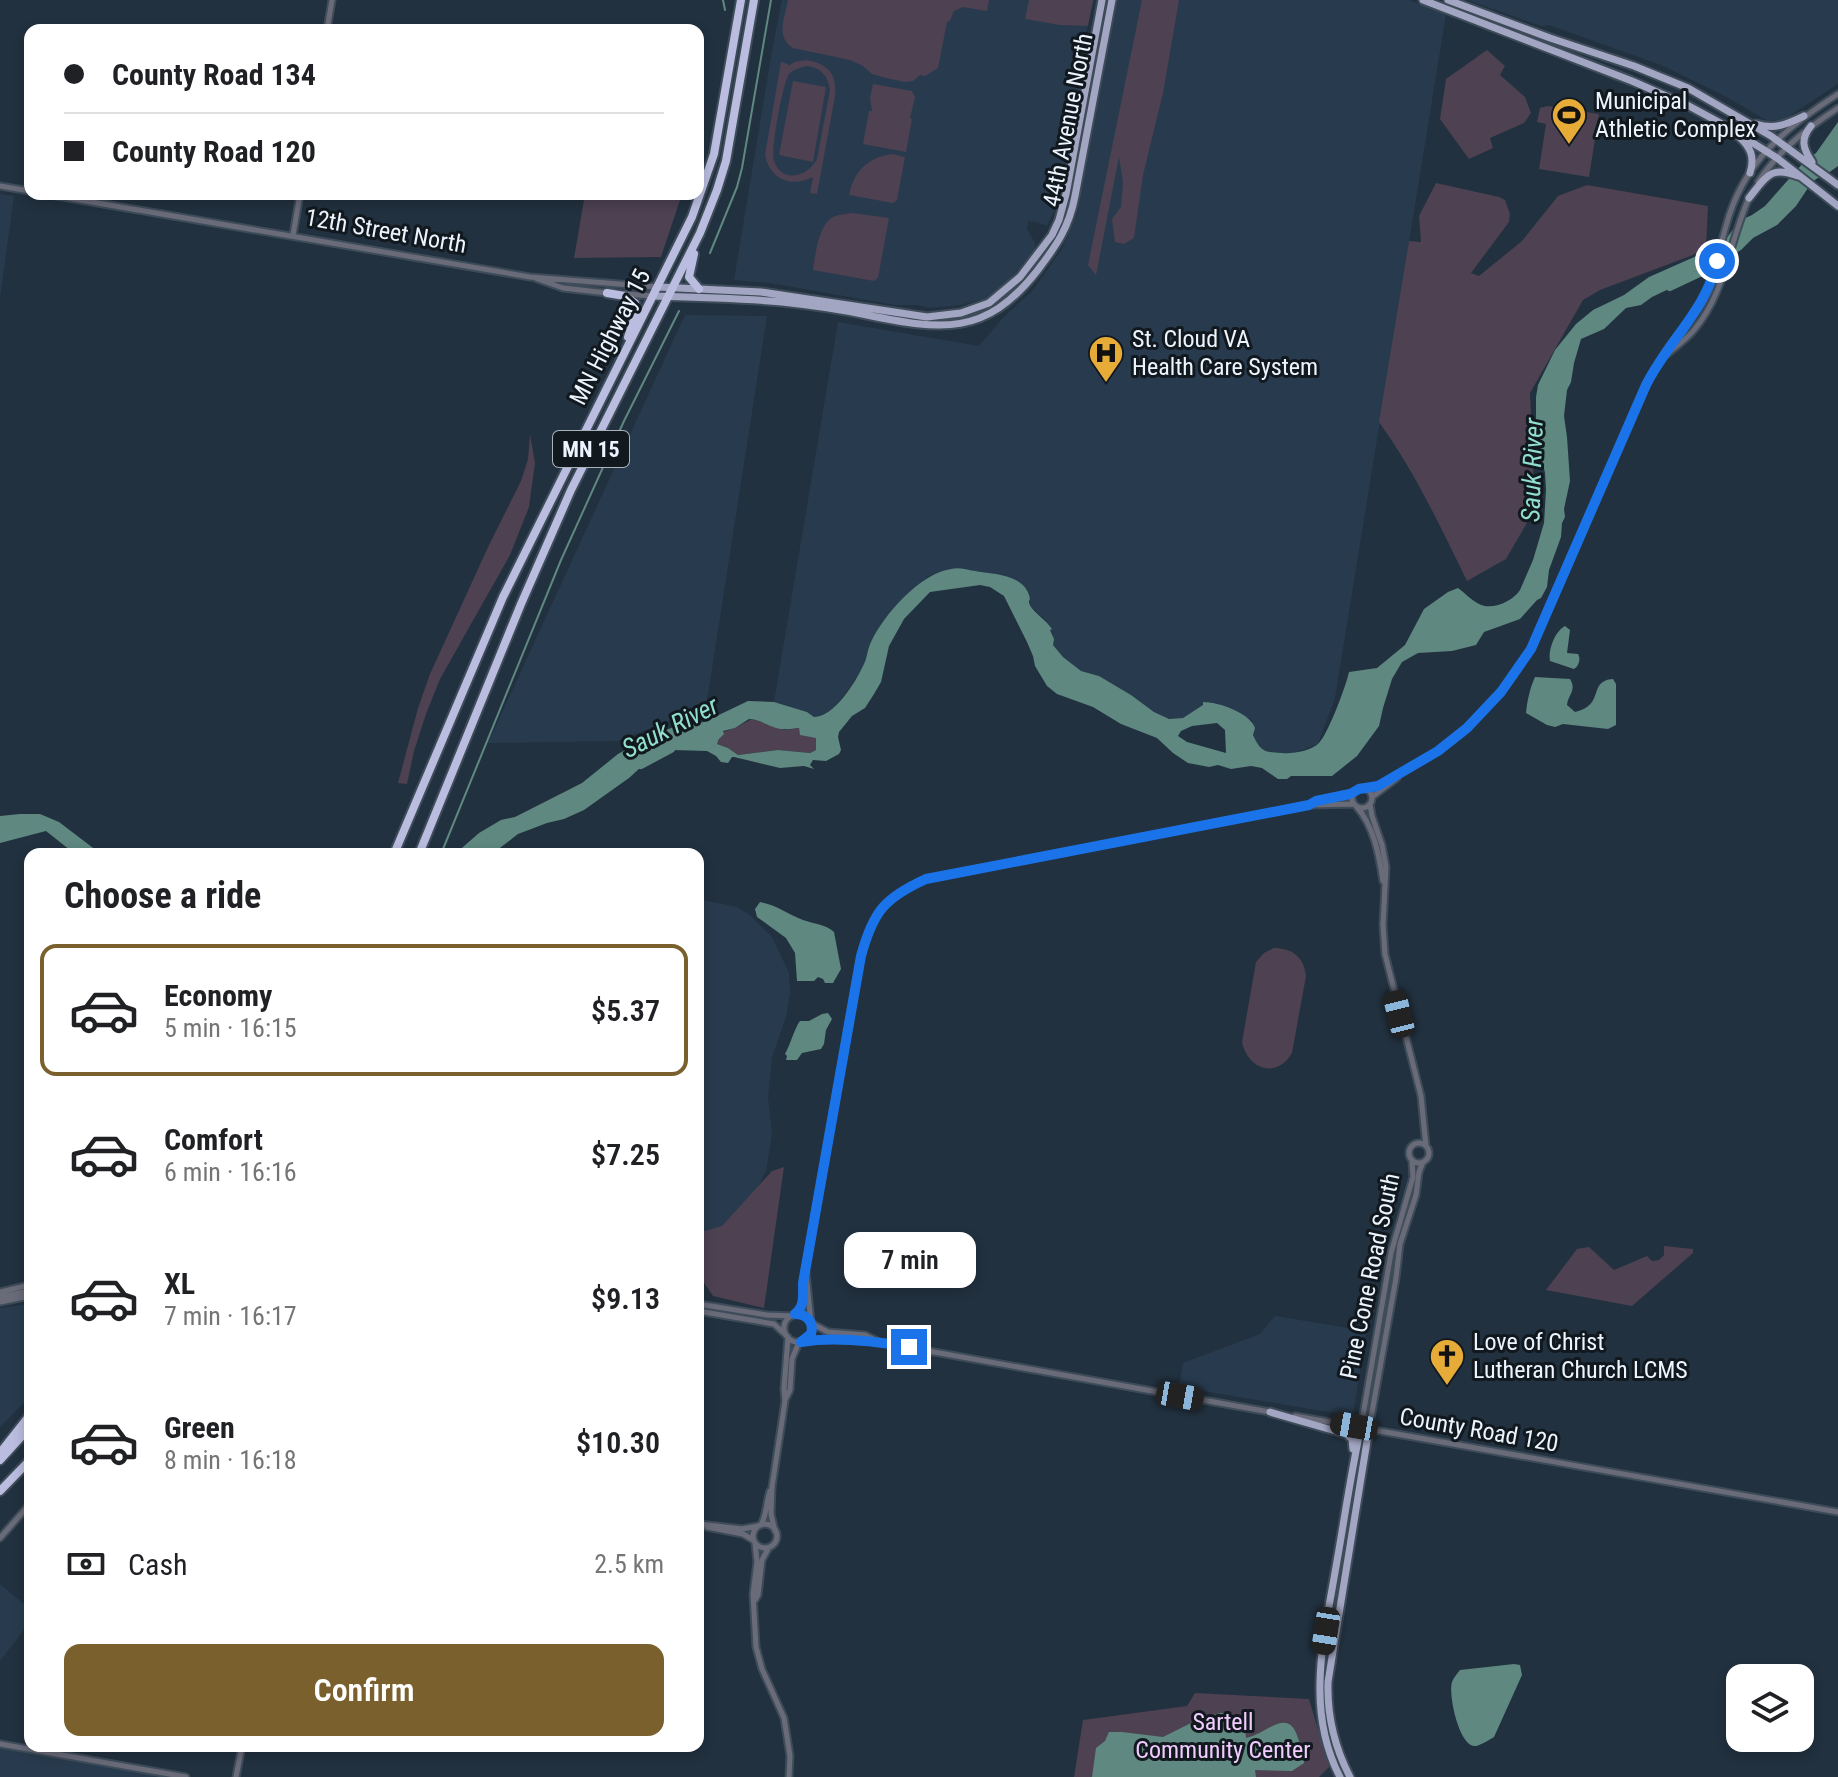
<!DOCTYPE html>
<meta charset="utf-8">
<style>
:root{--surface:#fff;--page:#f6f6f6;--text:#202124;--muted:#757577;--line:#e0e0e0;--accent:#7a602d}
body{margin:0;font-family:"Roboto Condensed",sans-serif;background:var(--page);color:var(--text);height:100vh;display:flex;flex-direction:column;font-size:30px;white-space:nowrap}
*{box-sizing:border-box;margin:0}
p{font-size:26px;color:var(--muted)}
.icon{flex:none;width:44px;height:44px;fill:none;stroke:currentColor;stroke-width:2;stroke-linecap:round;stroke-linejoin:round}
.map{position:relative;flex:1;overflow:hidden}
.details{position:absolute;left:24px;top:848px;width:680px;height:904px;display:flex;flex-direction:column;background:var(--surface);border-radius:16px;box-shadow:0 4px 12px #0003}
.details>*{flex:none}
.hud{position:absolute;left:24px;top:24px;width:680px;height:176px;border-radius:16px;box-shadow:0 4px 12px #0003;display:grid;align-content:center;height:176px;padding:0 40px;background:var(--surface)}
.tools{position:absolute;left:1726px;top:1664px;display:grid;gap:16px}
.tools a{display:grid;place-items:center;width:88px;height:88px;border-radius:16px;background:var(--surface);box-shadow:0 4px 12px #0003;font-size:40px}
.end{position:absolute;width:36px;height:36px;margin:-18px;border:10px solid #1a73e8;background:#fff;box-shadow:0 0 0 4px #fff}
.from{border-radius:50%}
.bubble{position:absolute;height:56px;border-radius:16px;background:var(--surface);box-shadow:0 4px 12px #0003;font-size:26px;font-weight:600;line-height:56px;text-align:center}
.car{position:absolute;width:24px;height:48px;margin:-24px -12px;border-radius:10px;box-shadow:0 0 6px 2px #0007;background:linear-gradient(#222 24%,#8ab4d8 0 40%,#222 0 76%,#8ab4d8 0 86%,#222 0)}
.hud b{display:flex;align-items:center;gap:28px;height:76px;font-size:30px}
.hud b+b{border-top:2px solid var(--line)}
.hud i{width:20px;height:20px;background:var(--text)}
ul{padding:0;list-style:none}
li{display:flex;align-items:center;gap:24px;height:132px;margin:0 16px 12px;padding:0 24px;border:4px solid transparent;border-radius:16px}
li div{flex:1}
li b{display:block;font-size:30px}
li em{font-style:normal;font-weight:600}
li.selected{border-color:var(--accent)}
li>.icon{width:72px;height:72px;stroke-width:1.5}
h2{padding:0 40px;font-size:36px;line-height:96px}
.pay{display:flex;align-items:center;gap:20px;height:88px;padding:0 40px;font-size:30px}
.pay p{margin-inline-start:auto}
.action{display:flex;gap:16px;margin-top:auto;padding:16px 40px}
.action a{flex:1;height:92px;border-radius:16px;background:var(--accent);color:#fff;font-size:32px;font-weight:600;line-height:92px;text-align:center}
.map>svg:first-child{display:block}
.built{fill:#283b4e}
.green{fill:#4d4152;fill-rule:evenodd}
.water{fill:#5e8880;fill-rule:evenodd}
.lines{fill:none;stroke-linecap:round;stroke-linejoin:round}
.stream{stroke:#5e8880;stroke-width:2}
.river{stroke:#5e8880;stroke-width:8}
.minor-casing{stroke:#3e4c5a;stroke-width:9}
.major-casing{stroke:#3e4c5a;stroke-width:11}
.highway-casing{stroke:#3e4c5a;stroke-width:12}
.minor{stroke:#6a6b79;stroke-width:5}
.major{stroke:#a3a6c2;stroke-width:7}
.highway{stroke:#babddf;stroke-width:8}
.route{stroke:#1a73e8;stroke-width:10}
.labels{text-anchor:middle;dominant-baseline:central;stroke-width:6;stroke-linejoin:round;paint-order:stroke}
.shield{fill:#11181e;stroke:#aab3bc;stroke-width:2}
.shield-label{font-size:22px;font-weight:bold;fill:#ecf5ff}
.poi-label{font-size:24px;fill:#ecf5ff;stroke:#11181e;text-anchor:start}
.street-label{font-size:24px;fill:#ecf5ff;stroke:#11181e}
.park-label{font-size:24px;fill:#f0ccff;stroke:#11181e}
.water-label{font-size:26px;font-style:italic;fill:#91ddcf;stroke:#11181e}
</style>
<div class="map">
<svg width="1838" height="1777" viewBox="0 0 1838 1777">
<rect width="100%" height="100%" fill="#22313f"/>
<!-- built -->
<path class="built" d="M782,0H1094L1086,33L1089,44L1074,128L1056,207L1047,226L1040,223L1028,221L1027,229L1035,243V250L1011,278L992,294L984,299L960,305L930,308L917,305H895L770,283L734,280L772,51Z
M1117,0H1409L1446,14L1335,698L1318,744L1292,754L1263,751L1258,746L1253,734L1252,720L1231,709L1211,702L1183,718L1169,719L1154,712L1131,695L1099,676L1081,671L1063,657L1053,645V635L1050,630L1052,628L1046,620L1031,607L1028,591L1015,580L994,574L956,568L945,570L929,576L904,598L870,643L864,665L857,677L843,697L826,715L814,717L807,712L774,702L838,322L979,346L1003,318L1033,290L1062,249L1077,214Z
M1468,0H1838V84L1783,120L1768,121L1721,94L1661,65L1549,25L1542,26L1521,19Z
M0,194L14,196L0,298Z
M685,315L767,316L706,707L617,741L488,743Z
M698,899L737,907L750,915L772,937L789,973L790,993L786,1017L772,1057L768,1098L772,1134L766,1171L750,1202L723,1231L698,1240Z
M30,1304V1397L0,1427V1308Z
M1275,1316L1366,1331L1353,1416L1179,1387L1183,1363L1260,1334Z
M0,1584L30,1609V1622L0,1661Z
M0,1747L7,1748L181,1777H0Z"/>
<!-- green -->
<path class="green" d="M788,0H989L987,11L963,7L954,11L950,21L947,22L938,68L925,76L920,75L913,81L905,82L886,78L872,74L863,66L850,60L793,48C775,37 785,18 788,0Z
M1029,0H1093L1088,26L1060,25L1025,19Z
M1142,0H1179L1163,93L1143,175L1134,238L1124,244L1115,242L1112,219L1121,207L1123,181L1119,157L1096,275L1088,265Z
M1487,50L1505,66L1500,75L1525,97L1531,113L1524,123L1490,138L1493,148L1469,159L1440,119L1446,79Z
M806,60C828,64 837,73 835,96L817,194L810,193L813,177C792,188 770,180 765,155L781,62L788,64V66L795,62ZM806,66C821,67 828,76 830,90L817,159C808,177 782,184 774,161C770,151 783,82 789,74C794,69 800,68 806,66Z
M793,81L826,87L813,162L779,155Z
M873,84L912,91L915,97L910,118L912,119L906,152L863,144L869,111H872L870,98Z
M1548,106L1599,114L1589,177L1539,169L1546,124L1537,122L1540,108Z
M892,154L905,157L897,200L893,203L849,195C854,171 867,158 892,154Z
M1436,183L1499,197L1505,200L1510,214L1509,222L1471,273L1479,276L1522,241L1558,196L1587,185L1708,206L1706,247L1693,255L1600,290L1583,300L1530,393L1535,509L1506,559L1467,581C1440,526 1415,472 1379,422L1409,241L1421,242L1419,216Z
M585,194H682L661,257L574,258Z
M852,213L889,218L878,278L874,281L813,270C815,256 818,228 831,218C836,215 846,214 852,213Z
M530,434L535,463L529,507L510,555L440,679L426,714L414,751L407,784L398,783L418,708L430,674L489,545L521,481L528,459Z
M752,719L785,730L799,728L801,735L817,737L816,750L810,753L778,750L738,755L728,748L717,744L723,732L735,728Z
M1274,948C1292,948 1304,957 1306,976L1292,1053C1277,1079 1248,1070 1242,1042L1256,962L1264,953Z
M784,1167L764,1308L713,1296L698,1274V1233L722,1226L772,1171Z
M1664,1246L1693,1249V1253L1632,1306L1546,1290L1577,1249L1589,1247L1614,1270L1647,1256L1652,1261L1659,1260L1664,1255Z
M1195,1693L1309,1699L1329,1767L1319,1777H1074L1083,1720L1187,1706Z"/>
<!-- water -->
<path class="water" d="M1838,122V166L1827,174L1816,179L1810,185L1796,206L1777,225L1753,238L1741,250L1723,260L1693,272L1671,288L1652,297L1641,305L1626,308L1604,329L1581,339L1574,363L1571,382L1567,390L1564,416L1567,437L1570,481L1564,509L1565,517L1562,523L1561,537L1549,570L1547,587L1541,598L1537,600L1520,619L1484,632L1476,645L1452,651L1418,653L1402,662L1392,679L1383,708L1379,726L1357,756L1332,776H1291L1287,779H1278L1262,768L1251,766L1231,769L1218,765L1209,767L1188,763L1173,753L1157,738L1121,724L1093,707L1057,694L1047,686L1035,666L1033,656L1027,642L1004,596L990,587L980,585L930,592L904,619L889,646L881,682L874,694L865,708L852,716L839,732L838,737L841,750L839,754L826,761L813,760L810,765L814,769L804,766L780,768L734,757H732L728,763L721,762L716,756L707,751L673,750L651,758L629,778L584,810L564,819L547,823L518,834L492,854H455L479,833L501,820L515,817L582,783L618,754L650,736L674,727L704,722L748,701L774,702L807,712L814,717C834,717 855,683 863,666C867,659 867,650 871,642C883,616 920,573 951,569C959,567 967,570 975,571C991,574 1023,574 1029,595C1032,603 1026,598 1031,607C1035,613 1046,620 1052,629L1050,630L1054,639L1053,645L1063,657L1081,671L1099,676L1131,695L1154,712L1169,719L1183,718L1203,705V702C1219,702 1250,713 1255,728L1253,735C1261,752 1264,752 1282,753C1293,754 1311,751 1319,743C1328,734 1346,686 1349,672L1377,668L1405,645L1424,609L1448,592L1458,588C1465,593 1471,600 1479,604C1492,611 1513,601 1520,590L1533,560L1544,523L1546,490L1545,473L1536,430V397L1538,385L1555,350L1576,324L1593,310L1624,295L1649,277L1701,254L1726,239L1739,221L1752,215L1765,206L1804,162L1816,153ZM749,719C761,719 771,729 784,729C789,730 794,728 799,728L800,735L816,738V750L810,753L778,750L738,755L728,748L717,744L719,739L724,734L723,731L735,728ZM1217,723L1225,730L1226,753L1187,742L1178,736L1181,731L1192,726Z
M1565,626L1570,630L1567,653L1578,654C1581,659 1579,666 1574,669L1550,661C1548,650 1555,631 1565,626Z
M1535,677L1570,679C1577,690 1568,695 1567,705L1575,712C1606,705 1587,681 1613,679L1616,684V725L1608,729L1563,724L1555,727L1547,725L1526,713C1527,701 1530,688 1535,677Z
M20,814H40L59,822L101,854H75L46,831L0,843V816Z
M760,902C777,905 788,914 803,920C814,924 825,924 834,932L841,969L833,983H825L823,979L818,977L814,981H797L795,953L786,938L757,917L755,909Z
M828,1013L832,1019L826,1030L824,1044L821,1049L802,1053L797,1060H786L787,1056L785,1054C790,1045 795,1027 800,1021H809L822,1014Z
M1514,1664L1520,1665L1522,1675L1494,1737C1489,1740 1481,1745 1476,1746C1459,1748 1448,1694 1452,1682C1454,1677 1457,1674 1460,1670Z
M1221,1713C1236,1714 1246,1724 1246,1738C1267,1734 1288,1706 1298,1738C1301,1747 1304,1755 1304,1763L1292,1771L1255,1770L1256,1777H1092L1096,1748L1105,1741L1109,1732H1122L1163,1737L1203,1717Z"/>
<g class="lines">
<!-- stream -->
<path class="stream" d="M723,0L725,10
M710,253L737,187L742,168L771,0
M441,854L561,560L624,421L679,311"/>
<!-- river -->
<path class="river" d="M1670,287L1704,271L1721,260
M641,765L671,749"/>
<!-- minor casing -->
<g class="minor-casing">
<path id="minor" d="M327,30L332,0
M1758,182C1779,150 1806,129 1838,108
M0,186L30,191
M45,194L530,277L657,287
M293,235L300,194
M535,278L563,288L607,293
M625,294L653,296
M1666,355C1675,347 1686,340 1694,330C1726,292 1729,242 1749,198
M1364,788L1375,787L1381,785L1438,751L1467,728L1501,692L1531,649L1647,383C1656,367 1666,350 1677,336C1687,323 1698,311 1705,296C1716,274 1719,249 1726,226C1743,162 1785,128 1838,94
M1352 798a10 10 0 1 1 20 0a10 10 0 1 1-20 0Z
M1372,797L1397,778
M1370,804L1372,816L1382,845L1386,867L1383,925L1385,954L1421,1096L1426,1146
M1310,805L1354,804
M1356,806C1374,826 1379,855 1383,881
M1409 1153a10 10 0 1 1 20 0a10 10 0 1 1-20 0Z
M806,1273L811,1322
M0,1292L30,1285
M0,1297L30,1291
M0,1302L30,1296
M698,1304L767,1315L792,1316
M698,1311L774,1324L787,1336
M795,1314C805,1306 803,1295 803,1283L861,956C873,912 884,898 926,879L1309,805C1321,798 1341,797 1355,792
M784 1328a14 14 0 1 1 28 0a14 14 0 1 1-28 0Z
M811,1323L828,1332L865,1335L877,1341
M801,1342L825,1339L878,1342L1270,1412
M785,1400L790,1390L792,1359L799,1342
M1295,1416L1838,1512
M1361,1427L1391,1253L1413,1177L1412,1160
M1369,1429L1396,1278L1400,1244L1416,1195L1419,1172L1423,1162
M699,1524L742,1529L758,1526
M753 1536a12 12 0 1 1 24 0a12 12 0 1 1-24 0Z
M761,1525C767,1514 766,1503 770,1491
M707,1527L743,1534L753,1540
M775,1531L771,1514L772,1487L785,1401L784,1389L788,1337
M0,1538L30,1504
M755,1543L757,1562L753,1594L756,1647L762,1669L784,1718L790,1756L789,1777
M755,1600L758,1595L762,1560L768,1549
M0,1744L186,1777
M236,1777L242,1746"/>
</g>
<!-- major casing -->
<g class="major-casing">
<path id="major" d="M1423,0L1632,81L1689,106L1724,125L1777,158L1838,206
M1448,0L1550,38L1634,66L1688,88L1771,136L1838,185
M1756,124C1775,130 1787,124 1804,116
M1811,126C1800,139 1803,149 1812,162
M1738,136C1751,147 1755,157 1750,173
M1749,198C1766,177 1770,165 1798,176
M658,287L761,292L927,317L961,313L989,303L1020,277L1052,235L1059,220L1066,194L1102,0
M653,296C696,297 739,298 782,302C810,305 839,309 867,315C941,330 985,337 1037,271C1056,246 1069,228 1075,196L1112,0
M1270,1412L1346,1434L1352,1439L1353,1449
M1340,1777C1304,1708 1325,1633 1337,1561C1345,1516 1351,1472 1361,1427
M1350,1777C1335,1748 1327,1715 1328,1682L1369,1429"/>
</g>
<!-- highway casing -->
<g class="highway-casing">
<path id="highway" d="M694,254L689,277L699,289
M607,293L625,296L635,303L637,311L628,337
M394,854L503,597L692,217L714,154L741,0
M419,854L521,604L571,490L700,233L717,190L726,161L754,0
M0,1453L30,1415
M0,1460L30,1427
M0,1491L30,1460"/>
</g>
<!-- minor -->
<use href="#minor" class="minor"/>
<!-- major -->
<use href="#major" class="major"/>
<!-- highway -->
<use href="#highway" class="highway"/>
</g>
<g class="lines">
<!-- route -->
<path class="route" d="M909,1347C875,1341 836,1336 801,1342L811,1334C814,1323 808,1314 795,1314C805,1306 803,1295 803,1283L861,956C873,912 884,898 926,879L1309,805L1316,801L1350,794L1359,789L1378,786L1438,751L1467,728L1501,692L1531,649L1646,385C1668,341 1707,309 1717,261"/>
</g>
<!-- icons -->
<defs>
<g id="stadium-pin" transform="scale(1.8)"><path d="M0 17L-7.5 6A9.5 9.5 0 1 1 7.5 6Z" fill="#e7ac37" stroke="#11181e"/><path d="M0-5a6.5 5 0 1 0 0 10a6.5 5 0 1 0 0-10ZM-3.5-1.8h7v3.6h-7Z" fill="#111"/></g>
<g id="hospital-pin" transform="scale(1.8)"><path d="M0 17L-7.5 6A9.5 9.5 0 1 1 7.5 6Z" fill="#e7ac37" stroke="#11181e"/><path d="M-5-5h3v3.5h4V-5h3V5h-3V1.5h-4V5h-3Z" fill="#111"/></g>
<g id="church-pin" transform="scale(1.8)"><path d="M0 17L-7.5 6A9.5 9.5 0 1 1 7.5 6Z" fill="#e7ac37" stroke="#11181e"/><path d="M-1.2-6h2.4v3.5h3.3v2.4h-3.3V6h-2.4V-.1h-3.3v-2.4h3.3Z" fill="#111"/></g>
</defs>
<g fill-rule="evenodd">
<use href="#stadium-pin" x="1569" y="115"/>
<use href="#hospital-pin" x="1106" y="353"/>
<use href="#church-pin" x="1447" y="1356"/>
</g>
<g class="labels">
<!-- shield labels -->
<rect class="shield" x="553" y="431" width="76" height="36" rx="6"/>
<g class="shield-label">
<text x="591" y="449">MN 15</text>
</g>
<!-- poi labels -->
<g class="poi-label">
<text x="1595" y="101">Municipal<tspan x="1595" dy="28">Athletic Complex</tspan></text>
<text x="1132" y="339">St. Cloud VA<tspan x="1132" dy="28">Health Care System</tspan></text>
<text x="1473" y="1342">Love of Christ<tspan x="1473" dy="28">Lutheran Church LCMS</tspan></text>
</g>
<!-- street labels -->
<g class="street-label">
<text transform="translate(1068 120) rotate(-79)">44th Avenue North</text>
<text transform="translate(386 231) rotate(10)">12th Street North</text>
<text transform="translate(610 337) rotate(-63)">MN Highway 15</text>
<text transform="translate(1370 1276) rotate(-78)">Pine Cone Road South</text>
<text transform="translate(1479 1430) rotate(10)">County Road 120</text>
</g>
<!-- park labels -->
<g class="park-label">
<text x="1223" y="1722">Sartell<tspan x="1223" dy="28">Community Center</tspan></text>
</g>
<!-- water labels -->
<g class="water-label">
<text transform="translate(1532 470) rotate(-88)">Sauk River</text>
<text transform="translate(670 727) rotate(-27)">Sauk River</text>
</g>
</g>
</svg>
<div class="tools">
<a><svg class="icon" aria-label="layers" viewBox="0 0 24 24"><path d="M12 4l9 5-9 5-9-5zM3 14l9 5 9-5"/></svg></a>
</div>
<i class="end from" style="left:1717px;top:261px"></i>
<i class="end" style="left:909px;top:1347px"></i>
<div class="bubble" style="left:844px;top:1232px;width:132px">7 min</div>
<i class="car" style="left:1399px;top:1014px;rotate:346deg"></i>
<i class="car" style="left:1180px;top:1396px;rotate:100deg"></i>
<i class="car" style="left:1354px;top:1426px;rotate:280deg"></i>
<i class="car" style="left:1326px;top:1631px;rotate:189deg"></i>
<div class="hud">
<b><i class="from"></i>County Road 134</b>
<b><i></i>County Road 120</b>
</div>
<section class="details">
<h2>Choose a ride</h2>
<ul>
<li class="selected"><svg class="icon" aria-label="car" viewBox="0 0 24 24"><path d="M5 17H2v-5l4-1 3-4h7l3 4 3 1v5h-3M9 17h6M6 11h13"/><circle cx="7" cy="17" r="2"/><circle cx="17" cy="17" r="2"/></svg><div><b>Economy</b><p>5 min · 16:15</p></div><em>$5.37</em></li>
<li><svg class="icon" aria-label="car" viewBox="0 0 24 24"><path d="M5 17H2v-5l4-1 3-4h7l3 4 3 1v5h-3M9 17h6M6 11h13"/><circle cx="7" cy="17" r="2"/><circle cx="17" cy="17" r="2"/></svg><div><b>Comfort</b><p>6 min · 16:16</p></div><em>$7.25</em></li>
<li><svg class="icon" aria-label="car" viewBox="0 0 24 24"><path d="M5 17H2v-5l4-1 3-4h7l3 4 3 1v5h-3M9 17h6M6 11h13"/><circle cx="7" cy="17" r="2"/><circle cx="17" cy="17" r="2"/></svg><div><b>XL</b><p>7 min · 16:17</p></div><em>$9.13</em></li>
<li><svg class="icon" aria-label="car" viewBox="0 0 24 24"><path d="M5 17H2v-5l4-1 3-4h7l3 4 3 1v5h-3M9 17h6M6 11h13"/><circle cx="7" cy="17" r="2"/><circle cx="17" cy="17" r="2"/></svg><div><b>Green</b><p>8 min · 16:18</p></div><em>$10.30</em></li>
</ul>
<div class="pay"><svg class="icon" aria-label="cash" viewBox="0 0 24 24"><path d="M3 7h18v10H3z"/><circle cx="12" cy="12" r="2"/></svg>Cash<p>2.5 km</p></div>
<div class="action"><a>Confirm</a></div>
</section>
</div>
